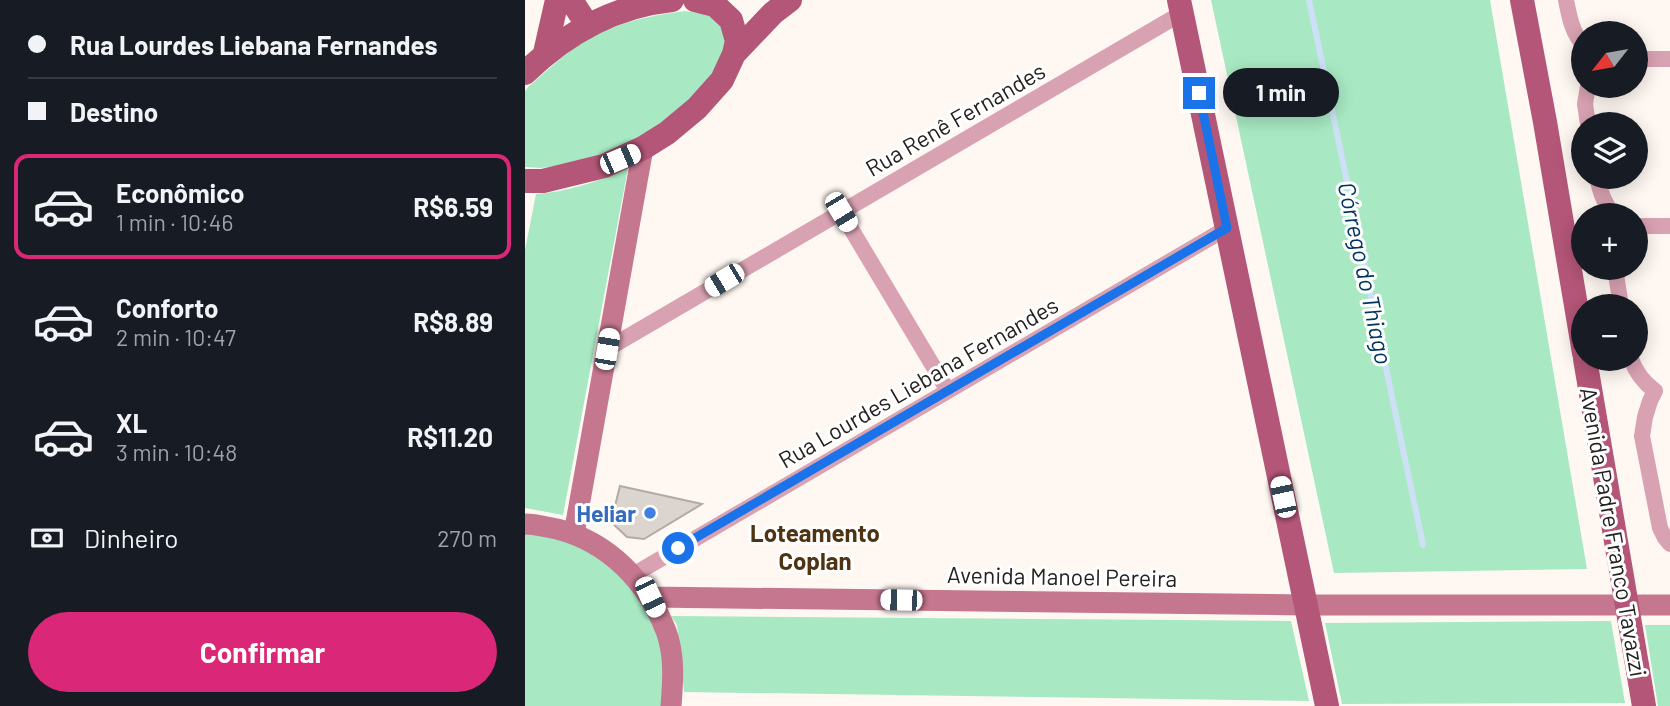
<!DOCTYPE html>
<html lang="pt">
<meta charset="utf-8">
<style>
:root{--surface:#171b24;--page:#20242c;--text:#f1f3f6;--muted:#9ea1a6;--line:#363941;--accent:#db2777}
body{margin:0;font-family:Barlow,sans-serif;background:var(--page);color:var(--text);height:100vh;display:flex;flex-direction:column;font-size:26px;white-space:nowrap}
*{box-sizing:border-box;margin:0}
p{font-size:23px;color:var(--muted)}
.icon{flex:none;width:38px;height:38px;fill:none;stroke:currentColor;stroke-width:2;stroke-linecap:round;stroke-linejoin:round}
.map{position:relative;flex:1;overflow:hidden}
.side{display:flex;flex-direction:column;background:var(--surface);width:525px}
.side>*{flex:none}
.banner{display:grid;align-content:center;height:154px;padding:0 28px;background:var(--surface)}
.needle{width:46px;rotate:239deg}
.fabs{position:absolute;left:1046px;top:21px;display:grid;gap:14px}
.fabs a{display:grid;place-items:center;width:77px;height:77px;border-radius:50%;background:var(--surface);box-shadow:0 4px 18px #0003;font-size:35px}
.end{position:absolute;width:32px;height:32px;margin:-16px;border:9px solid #1a73e8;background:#fff;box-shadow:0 0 0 4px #fff}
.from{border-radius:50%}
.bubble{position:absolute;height:49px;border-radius:24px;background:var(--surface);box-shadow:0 4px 18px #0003;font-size:23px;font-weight:700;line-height:49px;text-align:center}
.car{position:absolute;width:21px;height:42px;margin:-21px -10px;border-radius:9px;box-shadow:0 0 5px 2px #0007;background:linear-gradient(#fff 24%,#345 0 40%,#fff 0 76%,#345 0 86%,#fff 0)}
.banner b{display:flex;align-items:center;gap:24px;height:66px;font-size:26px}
.banner b+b{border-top:2px solid var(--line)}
.banner i{width:18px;height:18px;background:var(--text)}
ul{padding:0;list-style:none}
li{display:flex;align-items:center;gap:21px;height:105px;margin:0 14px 10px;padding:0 14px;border:4px solid transparent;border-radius:14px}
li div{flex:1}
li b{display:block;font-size:26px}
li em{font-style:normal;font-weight:700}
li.on{border-color:var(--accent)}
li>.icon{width:63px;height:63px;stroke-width:1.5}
.pay{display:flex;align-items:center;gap:18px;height:77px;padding:0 28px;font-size:26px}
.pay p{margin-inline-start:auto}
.action{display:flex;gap:14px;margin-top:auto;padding:14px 28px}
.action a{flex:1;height:80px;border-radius:42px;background:var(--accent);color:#fff;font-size:28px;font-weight:700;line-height:80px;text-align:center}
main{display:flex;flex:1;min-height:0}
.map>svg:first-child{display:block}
.green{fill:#a8e9c3}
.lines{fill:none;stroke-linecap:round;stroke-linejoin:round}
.stream{stroke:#cde0f6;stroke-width:6}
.building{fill:#dcd5cf;stroke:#b2aba5;stroke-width:2}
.street{stroke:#d9a2b2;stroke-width:16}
.secondary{stroke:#c5778f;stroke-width:21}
.primary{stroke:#b45677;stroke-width:24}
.route{stroke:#1a73e8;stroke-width:9}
.shop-dot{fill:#3f7fe0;stroke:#fff;stroke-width:2.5}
.labels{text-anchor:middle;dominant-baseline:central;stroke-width:6;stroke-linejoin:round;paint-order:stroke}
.street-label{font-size:23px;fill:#24211f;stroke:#fff}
.shop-label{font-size:23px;font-weight:bold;fill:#366cbe;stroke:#fff;text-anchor:end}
.water-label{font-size:24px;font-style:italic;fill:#003562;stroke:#fff}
.neighbourhood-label{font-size:24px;font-weight:bold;fill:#4f3414;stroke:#fff}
</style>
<main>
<section class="side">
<div class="banner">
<b><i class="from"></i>Rua Lourdes Liebana Fernandes</b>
<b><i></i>Destino</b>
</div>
<ul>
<li class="on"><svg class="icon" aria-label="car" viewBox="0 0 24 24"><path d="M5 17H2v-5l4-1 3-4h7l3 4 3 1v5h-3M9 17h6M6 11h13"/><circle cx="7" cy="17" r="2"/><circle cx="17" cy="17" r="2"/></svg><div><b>Econômico</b><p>1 min · 10:46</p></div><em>R$6.59</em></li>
<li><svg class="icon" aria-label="car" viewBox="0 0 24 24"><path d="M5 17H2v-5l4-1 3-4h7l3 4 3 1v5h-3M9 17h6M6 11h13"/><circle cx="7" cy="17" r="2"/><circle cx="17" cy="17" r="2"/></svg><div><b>Conforto</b><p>2 min · 10:47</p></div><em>R$8.89</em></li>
<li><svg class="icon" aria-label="car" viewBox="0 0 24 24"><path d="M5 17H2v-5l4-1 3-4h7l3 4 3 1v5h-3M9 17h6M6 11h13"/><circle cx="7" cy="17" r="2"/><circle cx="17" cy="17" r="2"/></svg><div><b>XL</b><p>3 min · 10:48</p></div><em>R$11.20</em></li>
</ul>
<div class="pay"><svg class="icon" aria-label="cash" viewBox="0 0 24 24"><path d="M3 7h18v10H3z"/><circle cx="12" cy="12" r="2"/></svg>Dinheiro<p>270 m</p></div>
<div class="action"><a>Confirmar</a></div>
</section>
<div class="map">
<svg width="1145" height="706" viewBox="0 0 1145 706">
<rect width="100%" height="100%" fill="#fff8f2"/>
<!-- green -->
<path class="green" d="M686,0H965L1062,569L809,573Z
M160,11L186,15L201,24L200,56L165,102L108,146L44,165L15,168L0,167V91L4,86C21,72 37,56 55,44C87,23 123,16 160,11Z
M103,168L38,515L0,508V250L11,194C42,192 75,181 103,168Z
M0,533L27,534L74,554L112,588L136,634L143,685L138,706H0Z
M146,616L766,621L784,701L159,692L152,625Z
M1086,621L1100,703L817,704L800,623Z
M1120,625H1145V706H1133Z"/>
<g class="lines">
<!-- stream -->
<path class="stream" d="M784,0L898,545"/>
</g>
<!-- building -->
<path class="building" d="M95,486L177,504L119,539L102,537L86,522Z"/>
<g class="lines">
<!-- street -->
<path class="street" d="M1041,0C1044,15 1047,34 1059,45
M1111,59H1145
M1063,86L1060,104L1063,124
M1072,177C1075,192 1079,204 1089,215
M316,212L423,391
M1111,226H1145
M1090,268L1096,306
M82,349L657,13
M1106,359C1111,373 1118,382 1130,391L1125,401L1120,417L1117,436L1135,528L1140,538L1145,544
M108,575L702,228"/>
<!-- secondary -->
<path class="secondary" d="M0,524C11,524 21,527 32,529C84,542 122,582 141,631C150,655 148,681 146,706
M49,534L118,148
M125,597L781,605H1145"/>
<!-- primary -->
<path class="primary" d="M46,0L63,26
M654,0L802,706
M997,0L1020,122L1059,353
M20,53L32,0
M209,54L248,13L265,0
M0,73C41,33 89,6 147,0
M0,181H18L79,166L118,148L142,133L172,108L197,80L209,54L212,41L206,20L190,5L170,0
M1060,359L1119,706"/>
</g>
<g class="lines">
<!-- route -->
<path class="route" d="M153,548L702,228L674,93"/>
</g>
<!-- markers -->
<circle class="shop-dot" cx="125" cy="513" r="7"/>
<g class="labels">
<!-- street labels -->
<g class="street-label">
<text transform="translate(430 119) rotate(-30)">Rua Renê Fernandes</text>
<text transform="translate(393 382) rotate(-30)">Rua Lourdes Liebana Fernandes</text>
<text transform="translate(1089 532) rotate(80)">Avenida Padre Franco Tavazzi</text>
<text transform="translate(537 576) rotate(1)">Avenida Manoel Pereira</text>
</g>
<!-- shop labels -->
<g class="shop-label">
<text x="111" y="513">Heliar</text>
</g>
<!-- water labels -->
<g class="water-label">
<text transform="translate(841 273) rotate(78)">Córrego do Thiago</text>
</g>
<!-- neighbourhood labels -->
<g class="neighbourhood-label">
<text x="290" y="532">Loteamento<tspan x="290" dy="28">Coplan</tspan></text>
</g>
</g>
</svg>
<div class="fabs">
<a><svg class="needle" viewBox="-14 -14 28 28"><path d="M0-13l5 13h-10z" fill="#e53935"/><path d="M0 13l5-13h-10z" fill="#9ea1a6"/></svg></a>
<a><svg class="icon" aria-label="layers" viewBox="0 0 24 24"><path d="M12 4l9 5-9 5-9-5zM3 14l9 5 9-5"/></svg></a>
<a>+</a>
<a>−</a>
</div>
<i class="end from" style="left:153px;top:548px"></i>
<i class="end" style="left:674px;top:93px"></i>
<div class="bubble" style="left:698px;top:68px;width:116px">1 min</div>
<i class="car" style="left:95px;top:159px;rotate:67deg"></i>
<i class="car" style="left:316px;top:212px;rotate:149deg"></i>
<i class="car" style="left:199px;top:280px;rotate:239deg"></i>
<i class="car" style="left:82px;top:349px;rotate:10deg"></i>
<i class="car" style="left:758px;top:497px;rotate:348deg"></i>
<i class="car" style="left:125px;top:597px;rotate:155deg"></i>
<i class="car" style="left:376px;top:600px;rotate:271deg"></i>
</div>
</main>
